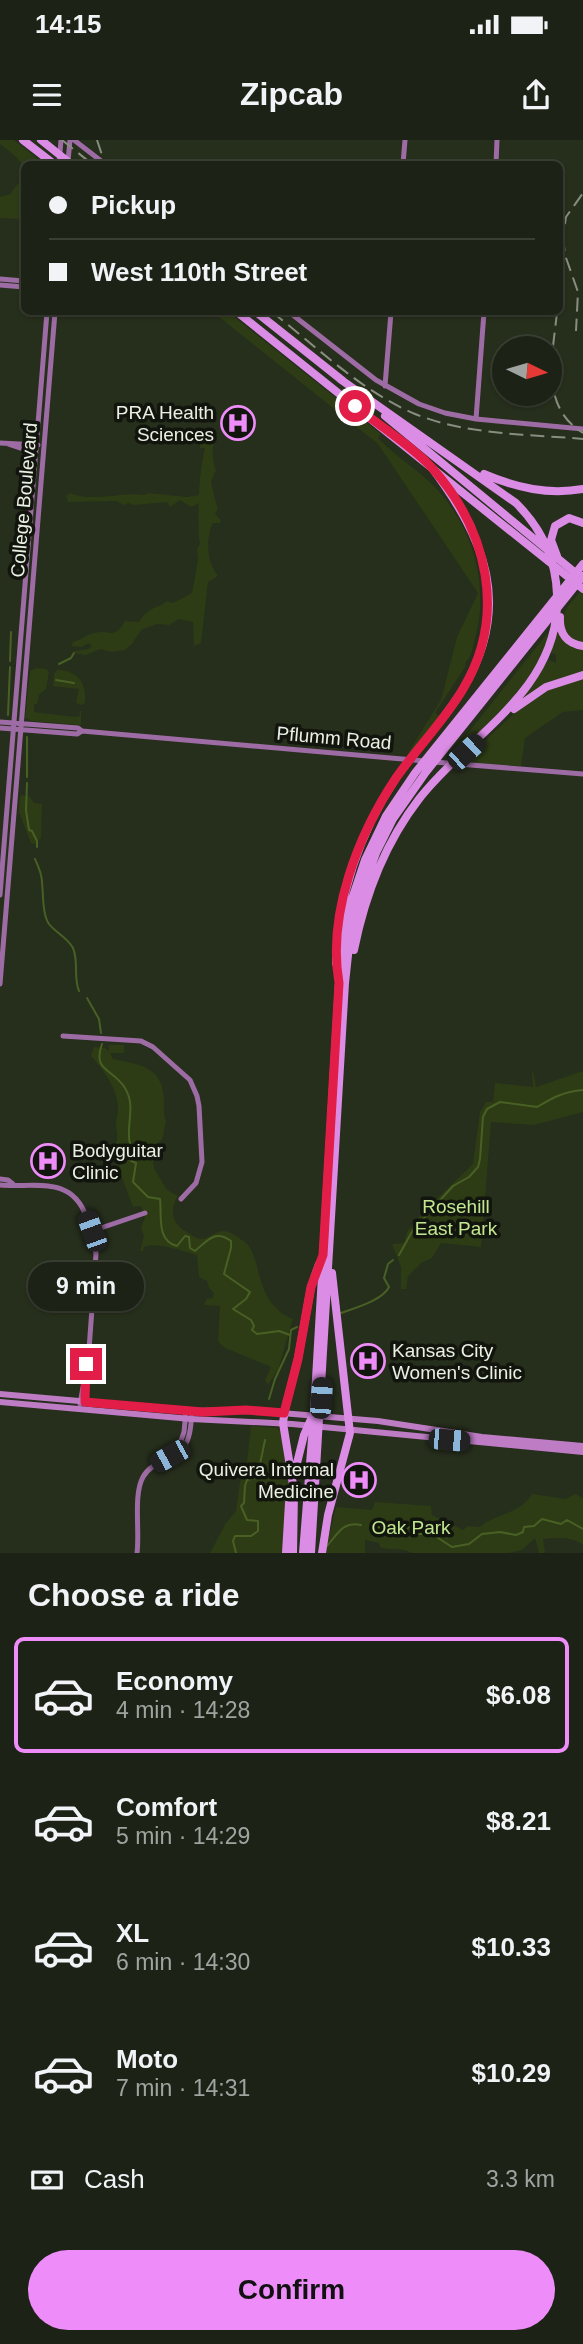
<!DOCTYPE html>
<meta charset="utf-8">
<style>
:root{--surface:#1c2215;--page:#292f22;--text:#f1f3f6;--muted:#a0a4a0;--line:#3a3f34;--accent:#ee8cf9}
body{margin:0;font-family:Arial,sans-serif;background:var(--page);color:var(--text);height:100vh;display:flex;flex-direction:column;font-size:26px;white-space:nowrap}
*{box-sizing:border-box;margin:0}
p{font-size:23px;color:var(--muted)}
.icon{flex:none;width:38px;height:38px;fill:none;stroke:currentColor;stroke-width:2;stroke-linecap:round;stroke-linejoin:round}
.map{position:relative;height:1413px;overflow:hidden}
.details{display:flex;flex-direction:column;background:var(--surface);flex:1}
.details>*{flex:none}
.banner{position:absolute;left:21px;top:21px;width:542px;height:154px;border-radius:10px;box-shadow:0 2px 5px #0004,0 0 0 2px var(--line);display:grid;align-content:center;height:154px;padding:0 28px;background:var(--surface)}
.needle{width:46px;rotate:95deg}
.controls{position:absolute;left:492px;top:196px;display:grid;gap:14px}
.controls a{display:grid;place-items:center;width:70px;height:70px;border-radius:50%;background:var(--surface);box-shadow:0 2px 5px #0004,0 0 0 2px var(--line);font-size:35px}
.end{position:absolute;width:32px;height:32px;margin:-16px;border:9px solid #e11d48;background:#fff;box-shadow:0 0 0 4px #fff}
.from{border-radius:50%}
.bubble{position:absolute;height:49px;border-radius:24px;background:var(--surface);box-shadow:0 2px 5px #0004,0 0 0 2px var(--line);font-size:23px;font-weight:800;line-height:49px;text-align:center}
.car{position:absolute;width:21px;height:42px;margin:-21px -10px;border-radius:9px;box-shadow:0 0 5px 2px #0007;background:linear-gradient(#222 24%,#8ab4d8 0 40%,#222 0 76%,#8ab4d8 0 86%,#222 0)}
.banner b{display:flex;align-items:center;gap:24px;height:66px;font-size:26px}
.banner b+b{border-top:2px solid var(--line)}
.banner i{width:18px;height:18px;background:var(--text)}
ul{padding:0;list-style:none}
li{display:flex;align-items:center;gap:21px;height:116px;margin:0 14px 10px;padding:0 14px;border:4px solid transparent;border-radius:10px}
li div{flex:1}
li b{display:block;font-size:26px}
li em{font-style:normal;font-weight:800}
li.active{border-color:var(--accent)}
li>.icon{width:63px;height:63px;stroke-width:1.5}
h2{padding:0 28px;font-size:32px;line-height:84px}
.pay{display:flex;align-items:center;gap:18px;height:77px;padding:0 28px;font-size:26px}
.pay p{margin-inline-start:auto}
.cta{display:flex;gap:14px;margin-top:auto;padding:14px 28px}
.cta a{flex:1;height:80px;border-radius:42px;background:var(--accent);color:#111;font-size:28px;font-weight:800;line-height:80px;text-align:center}
.status{display:flex;justify-content:space-between;align-items:center;height:49px;padding:0 35px;background:var(--surface);direction:ltr}
.status svg{height:19px;fill:currentColor}
header{display:flex;justify-content:space-between;align-items:center;height:91px;padding:0 28px;background:var(--surface);font-size:32px;font-weight:800}
.map>svg:first-child{display:block}
.green{fill:#2d3c15}
.lines{fill:none;stroke-linecap:round;stroke-linejoin:round}
.stream{stroke:#496025;stroke-width:2}
.secondary{stroke:#9e6ca4;stroke-width:5}
.primary{stroke:#be7cc5;stroke-width:6}
.highway{stroke:#db8ce4;stroke-width:8}
.rail{stroke:#888e7f;stroke-width:2;stroke-dasharray:14 7;stroke-linecap:butt}
.route{stroke:#e11d48;stroke-width:9}
.labels{text-anchor:middle;dominant-baseline:central;stroke-width:7;stroke-linejoin:round;paint-order:stroke}
.poi-label{font-size:19px;fill:#ebf0e4;stroke:#11150d;text-anchor:end}
.street-label{font-size:19px;fill:#ebf0e4;stroke:#11150d}
.park-label{font-size:19px;fill:#c3e790;stroke:#11150d}
</style>
<div class="status"><b>14:15</b><svg viewBox="0 0 49 12"><path d="M0 12V9h3v3zM5 12V6h3v6zM10 12V3h3v9zM15 12V0h3v12zM26 1h20v11H26zM47 4h2v5h-2z"/></svg></div>
<header><svg class="icon" aria-label="menu" viewBox="0 0 24 24"><path d="M4 6h16M4 12h16M4 18h16"/></svg>Zipcab<svg class="icon" aria-label="share" viewBox="0 0 24 24"><path d="M12 15V3M7 8l5-5 5 5M5 13v7h14v-7"/></svg></header>
<div class="map">
<svg width="583" height="1413" viewBox="0 0 583 1413">
<rect width="100%" height="100%" fill="#262e1c"/>
<!-- green -->
<path class="green" d="M0,0H14L44,24H24V55H21L20,71H24V83L20,79L0,78V57L11,54C15,46 20,43 23,35C28,23 10,12 0,4Z
M213,172H228L381,294L378,298C398,319 424,333 442,355C475,394 489,450 475,498C473,507 472,516 465,523V527L435,573L440,576L410,613H408L441,560L457,497L478,453L378,304Z
M211,291L215,294C213,305 211,320 216,330L211,342C213,351 215,361 218,368L215,374L221,380L220,383H213C205,399 207,422 218,436L208,442L201,503L194,506L193,482L179,479L169,485L157,484L141,490L132,504L125,510L112,512L100,509L86,515L74,513L75,511L89,509L92,506L89,503L82,507L71,506L73,502C81,500 87,494 95,493C111,489 113,501 125,481L139,482C142,478 145,473 149,471C155,466 161,467 166,461L173,463L192,453L198,420L197,409L200,404C198,394 198,372 199,363L191,367L180,360L170,367L167,362L134,365L129,363L123,365L117,361L68,362L66,356L70,353C93,363 121,351 144,355L148,353L187,357L199,355C199,343 202,320 205,308H200V302L205,303V296Z
M580,452L583,454V504L566,496C561,470 564,471 580,452Z
M558,486L583,508V533L522,560L547,519L556,523V515L545,510L517,555L453,619L448,618L551,489Z
M36,528L46,529L49,532L46,549L39,555L37,564H34V572L75,577L80,576L79,571H81V585L32,581L25,578L30,531Z
M57,530C77,530 87,542 85,563L82,565L76,563L79,549L53,546L54,534Z
M583,538V570L563,572L525,598L521,626L462,622L522,566L547,550Z
M23,655L30,657L34,663L42,664L41,698L35,704L31,703L19,672L20,656Z
M109,905H124V913H110L113,919C140,925 162,926 164,959C164,967 163,974 166,981L162,1000L151,1008L154,1028L167,1050L178,1056C169,1069 172,1085 187,1092C192,1095 196,1099 202,1099C209,1098 215,1092 222,1091C230,1091 236,1096 242,1100C264,1112 251,1162 293,1179L278,1230L268,1245L265,1240L271,1227L225,1208L218,1201L220,1166L204,1165L207,1159L213,1158L214,1153L209,1148L207,1141L199,1137L197,1115C181,1111 160,1102 144,1107L143,1111H140L144,1096L141,1088L145,1077L141,1066L133,1067L121,1035L119,1017L114,1008C120,995 116,995 116,982C116,978 118,974 118,971C119,950 104,931 91,916L94,907L106,908L109,912Z
M532,931H533L536,947L583,931V972L534,985L491,982L481,1107L441,1103L432,1118L421,1123L408,1136L406,1149H401V1127L392,1104L404,1103L407,1092L421,1074L473,1024L480,972L486,962H493L495,943L533,947Z
M251,1286L277,1288L283,1293L292,1363L286,1362L283,1413H210L226,1383L236,1371L240,1342L247,1322Z
M532,1354L566,1359L575,1354L583,1358V1405C571,1396 557,1398 543,1399L545,1413H539L535,1398L522,1410L509,1413H412C401,1407 391,1411 380,1407L379,1403L365,1400V1413H325L336,1367L372,1370L375,1362L431,1366L432,1375L463,1390L468,1386L480,1387C495,1374 520,1374 532,1354Z"/>
<g class="lines">
<!-- stream -->
<path class="stream" d="M21,81L24,84
M10,521L11,492
M59,524L71,518L74,513
M56,540L74,543
M8,575L10,527
M27,597V637
M27,643L26,670L29,690L32,691L37,701V707
M35,719C37,724 40,730 41,735C44,748 41,772 49,784C56,793 67,797 73,808C79,822 73,837 79,851
M87,858L99,879L101,893
M102,904C92,932 113,928 125,948C135,965 128,978 129,996C129,1002 131,1007 132,1013L127,1019L136,1023L133,1042L148,1057L160,1059C162,1075 156,1101 177,1106L185,1096L189,1097L190,1108L195,1111C207,1101 215,1089 231,1101V1108L224,1134L250,1152L246,1159L233,1169L251,1180L254,1186L252,1190L257,1194L279,1191L290,1195
M399,1115L413,1090L453,1046L469,1037L478,1027L480,1019L483,977L487,969L500,962L537,967C554,957 563,952 583,950
M341,1173C355,1168 383,1160 389,1147L384,1138L388,1124L393,1120
M269,1259L275,1239L289,1209L291,1190L297,1187
M371,1386L401,1390L413,1386L418,1394H432L452,1407L469,1404L482,1394L500,1392L516,1395L523,1392L524,1387L534,1386L542,1379L561,1384L567,1380L583,1389
M327,1406C338,1394 342,1381 361,1385
M236,1413L233,1401L235,1396H251L258,1391V1381L247,1380L241,1366L244,1363L245,1346L247,1340L255,1338L261,1331L260,1324L265,1300"/>
<!-- secondary -->
<path class="secondary" d="M74,0L105,24
M68,21L70,0
M59,24L61,0
M403,24L405,0
M496,24L497,0
M0,139L24,141
M0,145L24,147
M289,172L376,240L419,264L445,273L476,279L583,289
M385,246L391,172
M476,279L484,172
M0,303L38,305
M8,304L20,308L36,310
M0,582L78,588L82,591L425,621
M0,588L77,594L82,591
M434,622L583,634
M0,755L47,172
M0,844L55,172
M63,896L141,901L153,907L190,940L197,956L199,966L202,1022L196,1043L181,1059
M0,1039L8,1040L13,1044
M0,1045C34,1048 71,1035 86,1076C91,1089 95,1100 96,1114L85,1264
M92,1091L145,1073
M80,1264L85,1236
M177,1312L184,1292L186,1271
M137,1413C140,1391 133,1355 143,1337C152,1321 172,1320 183,1308C191,1298 191,1283 192,1271"/>
<!-- primary -->
<path class="primary" d="M0,1254L192,1271L246,1270L378,1281L482,1297L583,1306
M0,1262L191,1279L292,1284L583,1312"/>
<!-- highway -->
<path class="highway" d="M23,0L54,24
M41,0L71,24
M237,172L583,449
M256,172L343,241
M340,239L516,363C541,388 556,419 557,455
M385,276L578,435
M484,334C517,348 548,355 583,349
M557,416L551,400L555,386L569,378L583,383
M560,477C559,494 567,504 583,506
M514,569L546,547L583,535
M354,810C365,755 385,703 419,659C467,597 552,555 557,468
M336,823C337,758 360,692 396,638C417,608 444,581 463,549C513,465 485,400 432,328
M297,1323L304,1295L311,1279
M286,1413L289,1363
M293,1413L294,1351L283,1283L285,1269L298,1219L311,1147L319,1124
M303,1413L314,1273L339,843L343,800L351,762L365,720L386,676L415,633L583,424
M311,1413L345,843L349,806L359,759L376,713L393,679L426,632L583,436
M322,1413L328,1375L350,1293L332,1133"/>
<!-- rail -->
<path class="rail" d="M62,0L92,24
M97,0L105,24
M563,97L565,115L578,152L576,191
M562,105L566,77L583,53
M272,172C317,207 361,251 415,274C467,295 527,294 583,299
M557,172C553,214 539,266 583,293"/>
</g>
<g class="lines">
<!-- route -->
<path class="route" d="M86,1224L85,1262L203,1272L246,1270L284,1273L298,1219L311,1147L323,1115L339,843C327,774 358,695 396,638C417,608 444,581 463,549C507,476 488,391 433,329C415,308 377,284 355,266"/>
</g>
<!-- icons -->
<defs>
<g id="hospital-ring" transform="scale(1.75)"><circle r="9.5" fill="#11150d" stroke="#ee8cf9" stroke-width="1.5"/><path d="M-5-5h3v3.5h4V-5h3V5h-3V1.5h-4V5h-3Z" fill="#ee8cf9"/></g>
</defs>
<g fill-rule="evenodd">
<use href="#hospital-ring" x="238" y="283"/>
<use href="#hospital-ring" x="48" y="1021"/>
<use href="#hospital-ring" x="368" y="1221"/>
<use href="#hospital-ring" x="359" y="1340"/>
</g>
<g class="labels">
<!-- poi labels -->
<g class="poi-label">
<text x="214" y="272">PRA Health<tspan x="214" dy="22">Sciences</tspan></text>
<text x="72" y="1010" text-anchor="start">Bodyguitar<tspan x="72" dy="22">Clinic</tspan></text>
<text x="392" y="1210" text-anchor="start">Kansas City<tspan x="392" dy="22">Women's Clinic</tspan></text>
<text x="334" y="1329">Quivera Internal<tspan x="334" dy="22">Medicine</tspan></text>
</g>
<!-- street labels -->
<g class="street-label">
<text transform="translate(24 360) rotate(-85)">College Boulevard</text>
<text transform="translate(334 598) rotate(5)">Pflumm Road</text>
</g>
<!-- park labels -->
<g class="park-label">
<text x="456" y="1066">Rosehill<tspan x="456" dy="22">East Park</tspan></text>
<text x="411" y="1387">Oak Park</text>
</g>
</g>
</svg>
<div class="controls">
<a><svg class="needle" viewBox="-14 -14 28 28"><path d="M0-13l5 13h-10z" fill="#e53935"/><path d="M0 13l5-13h-10z" fill="#a0a4a0"/></svg></a>
</div>
<i class="end from" style="left:355px;top:266px"></i>
<i class="end" style="left:86px;top:1224px"></i>
<div class="bubble" style="left:28px;top:1122px;width:116px">9 min</div>
<i class="car" style="left:466px;top:612px;rotate:47deg"></i>
<i class="car" style="left:92px;top:1091px;rotate:340deg"></i>
<i class="car" style="left:321px;top:1258px;rotate:4deg"></i>
<i class="car" style="left:449px;top:1300px;rotate:95deg"></i>
<i class="car" style="left:170px;top:1316px;rotate:241deg"></i>
<div class="banner">
<b><i class="from"></i>Pickup</b>
<b><i></i>West 110th Street</b>
</div>
</div>
<section class="details">
<h2>Choose a ride</h2>
<ul>
<li class="active"><svg class="icon" aria-label="car" viewBox="0 0 24 24"><path d="M5 17H2v-5l4-1 3-4h7l3 4 3 1v5h-3M9 17h6M6 11h13"/><circle cx="7" cy="17" r="2"/><circle cx="17" cy="17" r="2"/></svg><div><b>Economy</b><p>4 min · 14:28</p></div><em>$6.08</em></li>
<li><svg class="icon" aria-label="car" viewBox="0 0 24 24"><path d="M5 17H2v-5l4-1 3-4h7l3 4 3 1v5h-3M9 17h6M6 11h13"/><circle cx="7" cy="17" r="2"/><circle cx="17" cy="17" r="2"/></svg><div><b>Comfort</b><p>5 min · 14:29</p></div><em>$8.21</em></li>
<li><svg class="icon" aria-label="car" viewBox="0 0 24 24"><path d="M5 17H2v-5l4-1 3-4h7l3 4 3 1v5h-3M9 17h6M6 11h13"/><circle cx="7" cy="17" r="2"/><circle cx="17" cy="17" r="2"/></svg><div><b>XL</b><p>6 min · 14:30</p></div><em>$10.33</em></li>
<li><svg class="icon" aria-label="car" viewBox="0 0 24 24"><path d="M5 17H2v-5l4-1 3-4h7l3 4 3 1v5h-3M9 17h6M6 11h13"/><circle cx="7" cy="17" r="2"/><circle cx="17" cy="17" r="2"/></svg><div><b>Moto</b><p>7 min · 14:31</p></div><em>$10.29</em></li>
</ul>
<div class="pay"><svg class="icon" aria-label="cash" viewBox="0 0 24 24"><path d="M3 7h18v10H3z"/><circle cx="12" cy="12" r="2"/></svg>Cash<p>3.3 km</p></div>
<div class="cta"><a>Confirm</a></div>
</section>
